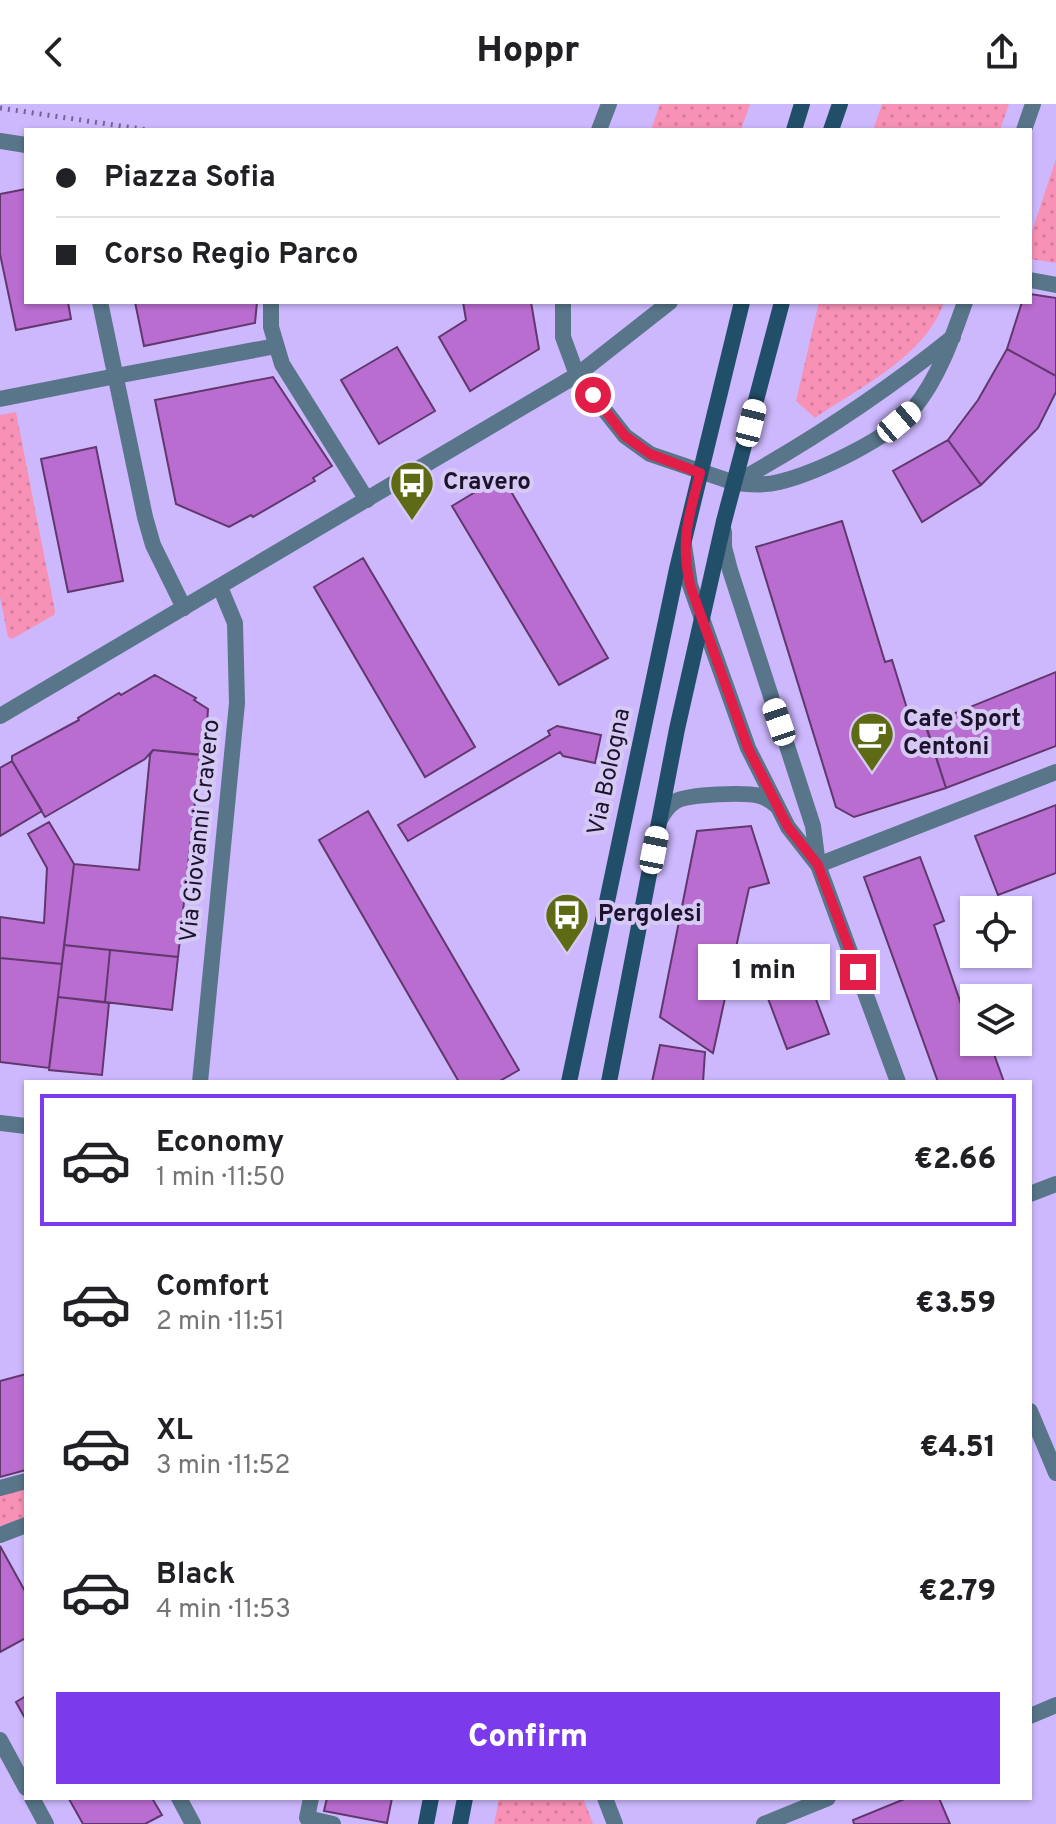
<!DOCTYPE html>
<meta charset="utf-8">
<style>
:root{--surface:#fff;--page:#f2f2f2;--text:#202124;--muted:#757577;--line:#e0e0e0;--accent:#7c3aed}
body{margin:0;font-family:Overpass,sans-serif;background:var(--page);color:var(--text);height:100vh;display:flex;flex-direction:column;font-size:30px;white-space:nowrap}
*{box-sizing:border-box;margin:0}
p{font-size:26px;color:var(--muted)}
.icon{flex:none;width:44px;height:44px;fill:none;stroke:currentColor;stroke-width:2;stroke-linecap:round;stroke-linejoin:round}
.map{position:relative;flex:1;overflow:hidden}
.side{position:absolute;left:24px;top:976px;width:1008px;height:720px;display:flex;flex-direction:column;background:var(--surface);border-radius:0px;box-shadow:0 2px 6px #0004}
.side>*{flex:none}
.guide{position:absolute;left:24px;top:24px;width:1008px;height:176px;border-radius:0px;box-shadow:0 2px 6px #0004;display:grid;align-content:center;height:176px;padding:0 32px;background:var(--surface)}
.tools{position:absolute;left:960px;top:792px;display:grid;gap:16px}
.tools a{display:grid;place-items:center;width:72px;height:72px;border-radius:0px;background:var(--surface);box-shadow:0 2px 6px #0004;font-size:40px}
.end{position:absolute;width:36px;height:36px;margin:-18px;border:10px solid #e11d48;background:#fff;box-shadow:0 0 0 4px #fff}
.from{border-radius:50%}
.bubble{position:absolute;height:56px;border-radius:0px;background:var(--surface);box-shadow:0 2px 6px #0004;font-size:26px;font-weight:800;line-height:56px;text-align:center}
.car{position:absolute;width:24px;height:48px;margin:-24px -12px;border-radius:10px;box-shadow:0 0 6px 2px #0007;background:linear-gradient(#fff 24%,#345 0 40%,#fff 0 76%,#345 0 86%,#fff 0)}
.guide b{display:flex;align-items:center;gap:28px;height:76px;font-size:30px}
.guide b+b{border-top:2px solid var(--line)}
.guide i{width:20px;height:20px;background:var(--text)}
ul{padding:14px 0 0;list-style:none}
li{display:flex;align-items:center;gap:24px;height:132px;margin:0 16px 12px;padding:0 16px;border:4px solid transparent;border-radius:0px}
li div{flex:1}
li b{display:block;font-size:30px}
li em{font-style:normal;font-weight:800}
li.selected{border-color:var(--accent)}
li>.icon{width:72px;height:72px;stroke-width:1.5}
.primary-button{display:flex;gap:16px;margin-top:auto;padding:16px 32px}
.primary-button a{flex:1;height:92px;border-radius:0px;background:var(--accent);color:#fff;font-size:32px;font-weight:800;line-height:92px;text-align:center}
header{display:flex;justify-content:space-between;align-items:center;height:104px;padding:0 32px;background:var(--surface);font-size:36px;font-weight:800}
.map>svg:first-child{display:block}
.green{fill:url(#green-dots)}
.building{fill:#b96dd0;stroke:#61376d;stroke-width:2}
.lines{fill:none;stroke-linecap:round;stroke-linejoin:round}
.path{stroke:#736594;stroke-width:5;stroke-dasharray:2 6;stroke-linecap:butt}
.service{stroke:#587589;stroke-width:16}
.minor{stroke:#587589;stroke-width:16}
.tertiary{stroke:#587589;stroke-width:16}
.secondary{stroke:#214f6a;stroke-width:16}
.route{stroke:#e11d48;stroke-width:10}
.labels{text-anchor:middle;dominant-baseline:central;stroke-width:8;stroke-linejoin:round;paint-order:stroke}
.poi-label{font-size:24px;font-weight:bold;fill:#1b132c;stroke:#d6caf5;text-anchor:start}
.street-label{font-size:24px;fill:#1b132c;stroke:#d6caf5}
</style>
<header><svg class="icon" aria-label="back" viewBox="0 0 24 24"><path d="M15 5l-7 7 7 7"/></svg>Hoppr<svg class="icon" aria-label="share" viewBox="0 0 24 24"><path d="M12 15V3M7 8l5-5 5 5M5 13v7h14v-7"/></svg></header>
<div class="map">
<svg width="1056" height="1720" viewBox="0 0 1056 1720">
<defs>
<pattern id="green-dots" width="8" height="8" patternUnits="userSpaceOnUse" patternTransform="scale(2)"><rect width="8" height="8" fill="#f792b6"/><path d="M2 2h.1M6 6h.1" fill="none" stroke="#d37d9d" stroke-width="1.8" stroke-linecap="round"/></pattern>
</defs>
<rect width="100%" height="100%" fill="#cdb8fe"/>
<!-- green -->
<path class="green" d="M660,0H750L741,26H651Z
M882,0H1009L1000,26H873Z
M1056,55V159L1030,155V133Z
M819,198H944C926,252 860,283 815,314L796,297Z
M16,308L55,507L54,511L12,535L8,533L0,493V311Z
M26,1384V1414L0,1422V1391Z
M499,1694H583L593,1720H494Z"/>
<!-- building -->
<path class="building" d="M26,85V198H68L71,215L16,226L0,150V90Z
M1030,190L1056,194V272L1007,245L1022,198H1030Z
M135,198H257L255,219L144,242Z
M463,198H531L539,245L470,287L439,233L466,216Z
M397,243L435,307L379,340L341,276Z
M1007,245L1056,272V288L1038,324L981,381L948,336L978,296Z
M273,273L332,362L313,374L315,377L253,413L251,411L229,423L176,400L155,296Z
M948,336L981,381L922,418L893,367Z
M96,343L123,477L68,488L41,355Z
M502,372L608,554L559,581L452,402Z
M842,417L885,558L892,556L909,611L921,608L946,684L854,713L836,703L756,443Z
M363,454L475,643L425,673L314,483Z
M1056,568V642L946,684L926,621Z
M155,571L196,594L194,596L208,605L205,651L153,646L145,655L45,713L12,657V652L79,616L78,614L119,589L121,591Z
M557,622L601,631L595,659L563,652L560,648L408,737L398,721L550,631L548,627Z
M153,646L200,651L178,853L64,841L74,760L139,766L150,651Z
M12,657L42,707L0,732V664Z
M1056,701V769L998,791L975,732Z
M368,707L519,966L498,978H459L319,736Z
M49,718L74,760L62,860L0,854V813L44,819L47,764L28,730Z
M751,722L769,779L749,784L713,949L660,913L697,727Z
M920,753L944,817L934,821L974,938L978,943L990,939L1004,978H938L864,773Z
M64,841L110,846L105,898L58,893Z
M110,846L178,853L172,906L105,898Z
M0,854L62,860L49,964L0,958Z
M808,874L829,930L787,945L766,889Z
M58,893L109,899L102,971L49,966Z
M660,941L705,948L703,978H652Z
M26,1270V1366L0,1373V1277Z
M0,1442L26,1489V1534L0,1548Z
M26,1592V1616L16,1598Z
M152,1694L162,1711L145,1720H83L69,1695Z
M327,1694H392L387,1719L324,1707Z
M907,1694H939L950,1720H854L853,1716Z"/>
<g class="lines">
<!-- path -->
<path class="path" d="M0,4L148,26"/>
<!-- service -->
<path class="service" d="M271,198V223L282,260L367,396
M116,272L276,242
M735,379C812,336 885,288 953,233
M0,1384L26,1377
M0,1431L26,1421
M0,1636L26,1684
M32,1694L46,1720
M179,1694L193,1720
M311,1694L307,1714L333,1720"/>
<!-- minor -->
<path class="minor" d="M599,26L609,0
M1024,26L1033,0
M0,37L26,41
M1030,176L1056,181
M100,198L145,413L153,441L184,504
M563,198V233L577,271
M0,295L116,272
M735,379C750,380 764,382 779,378C816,369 891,334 914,304C939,273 952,235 965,198
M818,761L1056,668
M200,978L237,599L235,519L220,483
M1030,1090L1056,1080
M1030,1612L1056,1601
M605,1694L615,1720
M764,1720L828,1694"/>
<!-- tertiary -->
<path class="tertiary" d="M577,271L625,332L650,350L735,379
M724,428V443L730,466L813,722L818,761L898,978
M684,441L690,481L748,644L788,723L817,760
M0,612L577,271L670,198
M660,716C664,708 668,702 676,697C690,690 745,688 760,692C767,694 771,697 777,702
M0,1019L26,1022
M1030,1307L1056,1369"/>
<!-- secondary -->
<path class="secondary" d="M794,26L802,0
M831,26L840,0
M569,978L677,465L742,198
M609,978L677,625L724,417L782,198
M426,1720L431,1694
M460,1720L465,1694"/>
</g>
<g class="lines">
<!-- route -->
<path class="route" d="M593,291L625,332L650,350L700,369C689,413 680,434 690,481L748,644L788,723L818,761L858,868"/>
</g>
<!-- icons -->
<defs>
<g id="bus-pin" transform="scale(2.3)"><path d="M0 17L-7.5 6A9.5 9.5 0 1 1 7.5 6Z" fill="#5e6b14" stroke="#d6caf5"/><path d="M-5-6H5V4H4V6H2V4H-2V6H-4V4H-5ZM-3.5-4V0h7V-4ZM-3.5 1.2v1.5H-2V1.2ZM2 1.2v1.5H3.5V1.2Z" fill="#fff"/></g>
<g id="cafe-pin" transform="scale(2.3)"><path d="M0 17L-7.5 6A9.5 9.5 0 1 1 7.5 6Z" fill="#5e6b14" stroke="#d6caf5"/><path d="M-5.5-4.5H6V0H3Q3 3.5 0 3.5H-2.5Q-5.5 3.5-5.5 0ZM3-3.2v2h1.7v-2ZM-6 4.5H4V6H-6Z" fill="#fff"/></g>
</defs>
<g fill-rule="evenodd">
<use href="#bus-pin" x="412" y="379"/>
<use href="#cafe-pin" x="872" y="630"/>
<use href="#bus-pin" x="567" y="811"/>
</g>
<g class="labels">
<!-- poi labels -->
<g class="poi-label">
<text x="443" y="379">Cravero</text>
<text x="903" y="616">Cafe Sport<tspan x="903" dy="28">Centoni</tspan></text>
<text x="598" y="811">Pergolesi</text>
</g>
<!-- street labels -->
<g class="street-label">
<text transform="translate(610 668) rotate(-78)">Via Bologna</text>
<text transform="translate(201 727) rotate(-84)">Via Giovanni Cravero</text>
</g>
</g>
</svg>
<div class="tools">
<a><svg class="icon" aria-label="locate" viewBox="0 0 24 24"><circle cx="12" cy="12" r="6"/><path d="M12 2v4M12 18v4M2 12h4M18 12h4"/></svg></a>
<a><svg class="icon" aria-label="layers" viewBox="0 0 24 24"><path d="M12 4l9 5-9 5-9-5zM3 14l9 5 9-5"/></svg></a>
</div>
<i class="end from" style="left:593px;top:291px"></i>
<i class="end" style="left:858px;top:868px"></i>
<div class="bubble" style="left:698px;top:840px;width:132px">1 min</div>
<i class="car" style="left:899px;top:318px;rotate:50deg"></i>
<i class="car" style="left:751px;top:319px;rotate:14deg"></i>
<i class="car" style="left:779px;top:618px;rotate:341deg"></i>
<i class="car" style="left:654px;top:746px;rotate:11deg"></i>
<div class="guide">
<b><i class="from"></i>Piazza Sofia</b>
<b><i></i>Corso Regio Parco</b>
</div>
<section class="side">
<ul>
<li class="selected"><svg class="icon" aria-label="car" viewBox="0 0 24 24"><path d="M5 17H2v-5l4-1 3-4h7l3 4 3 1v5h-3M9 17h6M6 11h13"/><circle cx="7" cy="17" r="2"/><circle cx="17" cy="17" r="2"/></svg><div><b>Economy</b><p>1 min · 11:50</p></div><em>€2.66</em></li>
<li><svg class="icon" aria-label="car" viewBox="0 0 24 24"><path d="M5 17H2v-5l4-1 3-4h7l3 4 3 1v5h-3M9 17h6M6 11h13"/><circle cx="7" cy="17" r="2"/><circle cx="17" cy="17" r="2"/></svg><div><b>Comfort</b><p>2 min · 11:51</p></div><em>€3.59</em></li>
<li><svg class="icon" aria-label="car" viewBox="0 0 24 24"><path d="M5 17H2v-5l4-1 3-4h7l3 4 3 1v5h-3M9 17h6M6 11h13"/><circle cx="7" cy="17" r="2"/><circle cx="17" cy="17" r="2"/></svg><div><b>XL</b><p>3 min · 11:52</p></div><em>€4.51</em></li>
<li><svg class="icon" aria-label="car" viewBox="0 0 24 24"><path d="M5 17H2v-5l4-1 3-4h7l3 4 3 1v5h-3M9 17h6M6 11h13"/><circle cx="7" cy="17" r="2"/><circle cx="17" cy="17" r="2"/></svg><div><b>Black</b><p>4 min · 11:53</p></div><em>€2.79</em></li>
</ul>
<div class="primary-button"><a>Confirm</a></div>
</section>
</div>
